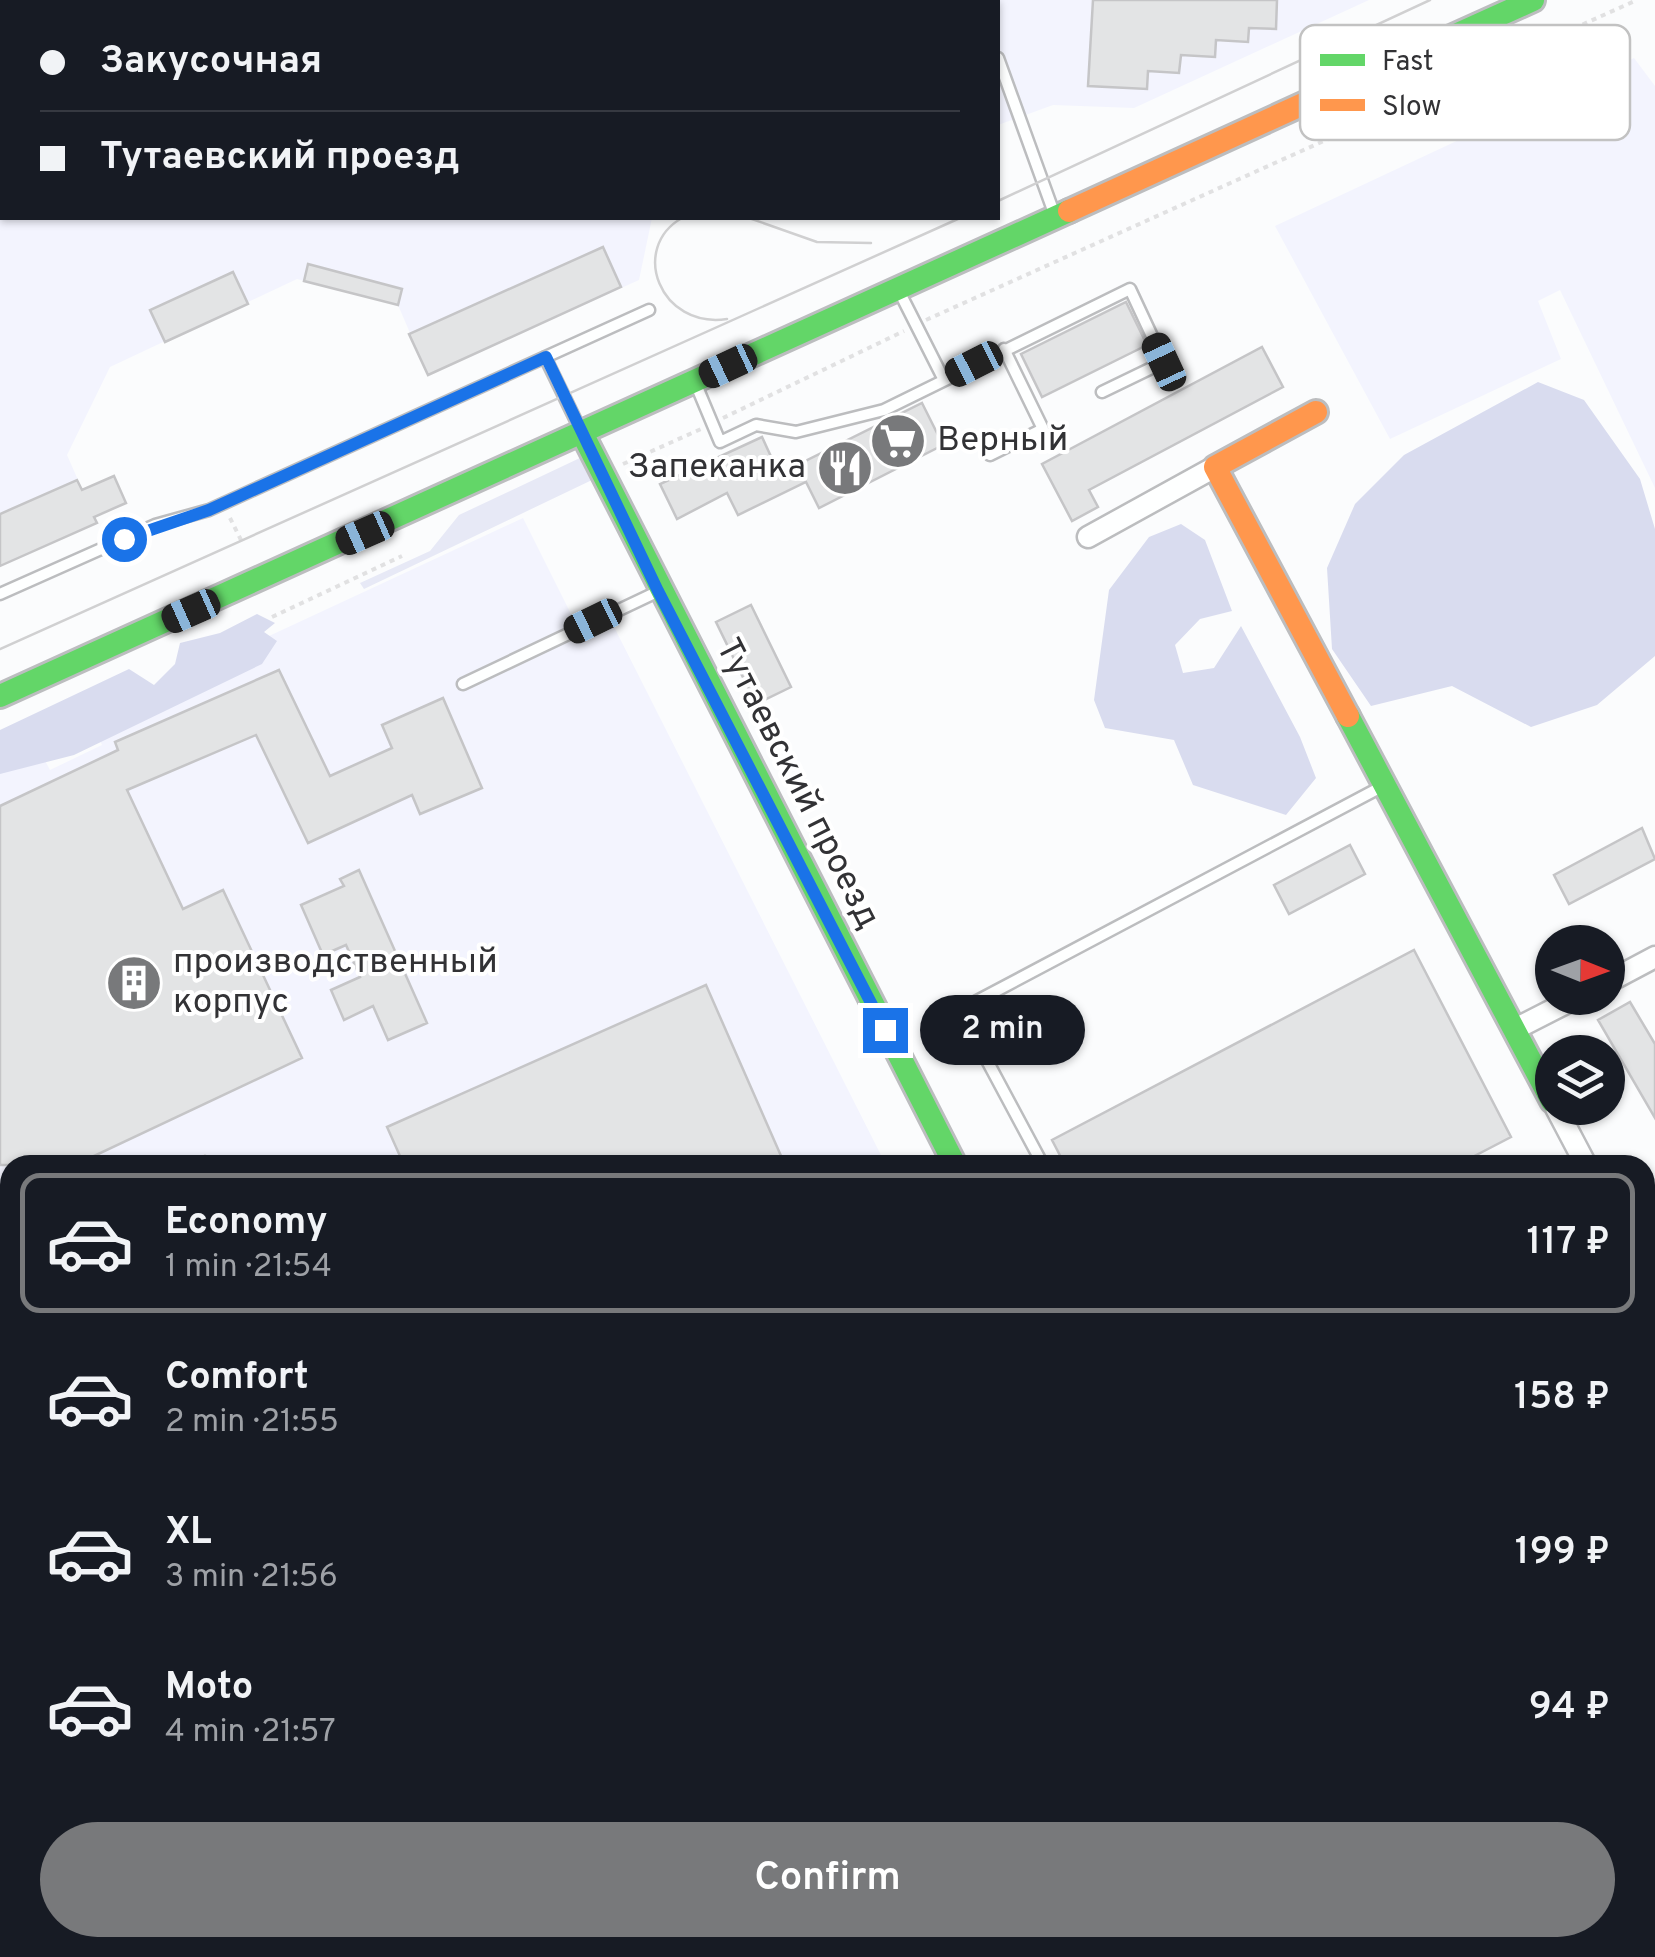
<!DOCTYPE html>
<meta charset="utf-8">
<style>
:root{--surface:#171b24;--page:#20242c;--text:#f1f3f6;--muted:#9ea1a6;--line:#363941;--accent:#78797b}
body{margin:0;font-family:Overpass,sans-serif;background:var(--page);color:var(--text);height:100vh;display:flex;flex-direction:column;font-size:38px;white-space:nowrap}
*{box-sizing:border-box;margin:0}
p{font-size:32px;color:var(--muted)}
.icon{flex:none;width:55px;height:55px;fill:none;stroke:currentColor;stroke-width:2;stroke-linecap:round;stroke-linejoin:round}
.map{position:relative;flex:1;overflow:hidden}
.sheet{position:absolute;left:0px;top:1155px;width:1655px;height:802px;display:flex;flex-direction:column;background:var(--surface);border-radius:30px 30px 0 0;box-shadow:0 2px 8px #0004}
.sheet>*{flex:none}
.banner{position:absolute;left:0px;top:0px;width:1000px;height:220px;box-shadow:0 2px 8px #0004;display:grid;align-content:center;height:220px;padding:0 40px;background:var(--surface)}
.needle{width:65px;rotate:91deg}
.tools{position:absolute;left:1535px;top:925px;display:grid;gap:20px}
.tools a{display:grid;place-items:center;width:90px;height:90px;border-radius:50%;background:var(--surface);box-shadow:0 2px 8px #0004;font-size:50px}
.end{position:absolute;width:45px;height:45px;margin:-22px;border:12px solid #1a73e8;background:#fff;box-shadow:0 0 0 5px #fff}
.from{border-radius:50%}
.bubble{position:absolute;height:70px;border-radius:35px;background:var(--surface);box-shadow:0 2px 8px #0004;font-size:32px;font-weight:600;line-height:70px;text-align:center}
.car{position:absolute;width:30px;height:60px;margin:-30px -15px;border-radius:12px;box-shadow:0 0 8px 2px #0007;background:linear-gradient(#222 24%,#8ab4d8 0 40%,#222 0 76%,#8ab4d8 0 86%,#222 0)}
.banner b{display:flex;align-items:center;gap:35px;height:95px;font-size:38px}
.banner b+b{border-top:2px solid var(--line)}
.banner i{width:25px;height:25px;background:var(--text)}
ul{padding:18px 0 0;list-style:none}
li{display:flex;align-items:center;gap:30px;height:140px;margin:0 20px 15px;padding:0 20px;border:5px solid transparent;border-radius:20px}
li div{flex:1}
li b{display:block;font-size:38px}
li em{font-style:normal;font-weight:600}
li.on{border-color:var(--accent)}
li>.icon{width:90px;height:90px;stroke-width:1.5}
.action{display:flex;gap:20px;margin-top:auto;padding:20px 40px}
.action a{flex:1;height:115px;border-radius:60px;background:var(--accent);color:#fff;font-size:40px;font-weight:600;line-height:115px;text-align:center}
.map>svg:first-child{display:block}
.built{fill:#f3f4fe}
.green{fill:#e7e9f6}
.forest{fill:#d9dcef}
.building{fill:#e3e4e5;stroke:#c5c5c7;stroke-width:2.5}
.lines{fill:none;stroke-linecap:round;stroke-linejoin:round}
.lane-casing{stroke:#bcbdbf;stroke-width:15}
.street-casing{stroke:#bcbdbf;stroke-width:25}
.fast-casing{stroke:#bcbdbf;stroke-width:28}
.slow-casing{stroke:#bcbdbf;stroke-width:28}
.path{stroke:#e1e1e2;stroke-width:4;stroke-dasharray:5 5;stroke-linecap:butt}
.lane{stroke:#feffff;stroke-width:10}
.street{stroke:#feffff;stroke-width:20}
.fast{stroke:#63d668;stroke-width:22}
.slow{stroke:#ff974d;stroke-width:22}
.tram{stroke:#d0d0d1;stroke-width:2.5}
.rail{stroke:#d0d0d1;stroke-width:5}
.route{stroke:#1a73e8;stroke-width:12}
.labels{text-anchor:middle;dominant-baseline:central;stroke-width:8;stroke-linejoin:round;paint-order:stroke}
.poi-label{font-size:35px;fill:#323235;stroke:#fff;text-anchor:start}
.street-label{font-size:35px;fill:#323235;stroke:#fff}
.key{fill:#fff;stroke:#c2c2c2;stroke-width:2.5}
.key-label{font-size:28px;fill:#323235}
</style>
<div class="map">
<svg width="1655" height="1957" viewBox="0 0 1655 1957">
<rect width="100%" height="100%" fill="#fbfcfd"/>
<!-- built -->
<path class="built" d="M0,0H1369L1134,108L1053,105L998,125V2H2V218H652L639,280L428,375L398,305L297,279L110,367L67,455L97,523L0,566Z
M1634,58L1655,86V488L1560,290L1538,301L1561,359L1390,439L1275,226Z
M523,518L576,624L606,611L886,1165H10V1948H94L75,1957H0V772L41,753L50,770L102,745L96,731L254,643Z
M704,1948H1331L1311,1957H709Z"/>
<!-- green -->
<path class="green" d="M582,457L592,480L364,589L360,583L430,551L459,515Z"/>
<!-- forest -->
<path class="forest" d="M1538,382L1584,400L1640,479L1655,529V656L1597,705L1531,727L1452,686L1371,706L1332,649L1327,568L1355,504L1404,455Z
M1181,524L1205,540L1232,611L1200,619L1175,645L1183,673L1214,668L1241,626L1300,737L1316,778L1286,815L1193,785L1174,740L1105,728L1094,700L1109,590L1149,537Z
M257,614L275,623L264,632L277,641L262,664L74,755L0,774V730L129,669L154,685L175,664L180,643L220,633Z"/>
<!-- building -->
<path class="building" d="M1093,0H1277L1276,29L1249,28L1248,42L1216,40L1215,57L1181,55L1179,73L1148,71L1147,89L1088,86Z
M603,247L621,287L428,375L409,334Z
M308,264L402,289L398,305L304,281Z
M233,272L248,304L165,342L150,310Z
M1126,302L1147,345L1042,397L1021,354Z
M1262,347L1283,387L1089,490L1098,507L1072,521L1042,464Z
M922,403L943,445L819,508L806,482L738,515L727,493L677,519L660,484L762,437L779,474Z
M114,476L126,503L94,517L97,523L0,566V514L77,480L82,490Z
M751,605L791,687L756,704L716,622Z
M279,670L330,776L392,748L382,725L443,698L482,788L420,814L412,795L308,843L256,735L127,790L183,909L223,890L302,1058L75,1165H0V806L118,750L115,742Z
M1642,828L1655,859L1569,904L1554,875Z
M1350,845L1365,874L1289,914L1274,885Z
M359,870L427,1023L388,1040L373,1006L344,1020L331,990L360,977L346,945L323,955L301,905L344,886L340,879Z
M1414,950L1511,1137L1457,1165H1065L1052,1140Z
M706,985L785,1165H404L387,1127Z
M1630,1002L1655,1044V1118L1598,1020Z"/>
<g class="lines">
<!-- lane casing -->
<g class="lane-casing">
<path id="lane" d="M169,2V0
M998,58L1054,213
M900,293L944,380
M545,357L579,427
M697,387L720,442L756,425L796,432L884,410L1130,289L1164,362L1102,392
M990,455L1043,429L1004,349
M0,594L155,525L209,510L649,310
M463,684L659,591
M1043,1165L960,1010L1383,786
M815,1948L819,1957
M1202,1957L1214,1948"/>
</g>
<!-- street casing -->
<g class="street-casing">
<path id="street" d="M1088,537L1215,467
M1608,982L1655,957
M1515,1029L1576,998
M1556,1108L1586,1165
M1645,1237L1655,1232
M1645,1275L1655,1294
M1645,1376L1655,1371
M674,1948L680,1957
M1345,1948L1350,1957
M1645,1957L1655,1952"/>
</g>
<!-- fast casing -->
<g class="fast-casing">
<path id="fast" d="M1358,79L1533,0
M582,433L955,1165
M0,696L1069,211
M1348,716L1552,1101"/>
</g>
<!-- slow casing -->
<g class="slow-casing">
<path id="slow" d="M1069,211L1358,79
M1316,412L1215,467L1348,716"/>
</g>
<!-- path -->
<path class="path" d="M926,320L1637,0
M723,418L904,331
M623,464L701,429
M230,518L241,540
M272,617L402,556"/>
<!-- lane -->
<use href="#lane" class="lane"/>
<!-- street -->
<use href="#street" class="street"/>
<!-- fast -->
<use href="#fast" class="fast"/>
<!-- slow -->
<use href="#slow" class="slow"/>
<!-- tram -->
<path class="tram" d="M998,201L1430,0
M682,218C629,248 660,329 727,319
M749,218L817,242L871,243
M0,649L960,218"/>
<!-- rail -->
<path class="rail" d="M205,1157L207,1165
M0,1743L10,1738"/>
</g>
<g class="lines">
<!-- route -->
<path class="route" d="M124,539L209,510L546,357L658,591L885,1030"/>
</g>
<!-- icons -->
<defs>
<g id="supermarket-disc" transform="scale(2.875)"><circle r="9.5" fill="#78797b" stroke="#fff"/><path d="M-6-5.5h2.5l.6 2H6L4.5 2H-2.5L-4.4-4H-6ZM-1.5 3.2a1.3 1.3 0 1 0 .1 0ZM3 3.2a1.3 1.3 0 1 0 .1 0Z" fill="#fff"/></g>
<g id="restaurant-disc" transform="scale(2.875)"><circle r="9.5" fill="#78797b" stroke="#fff"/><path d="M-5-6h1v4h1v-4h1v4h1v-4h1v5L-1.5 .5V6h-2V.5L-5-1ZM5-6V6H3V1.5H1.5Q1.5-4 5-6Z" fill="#fff"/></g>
<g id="building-disc" transform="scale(2.875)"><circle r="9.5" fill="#78797b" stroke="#fff"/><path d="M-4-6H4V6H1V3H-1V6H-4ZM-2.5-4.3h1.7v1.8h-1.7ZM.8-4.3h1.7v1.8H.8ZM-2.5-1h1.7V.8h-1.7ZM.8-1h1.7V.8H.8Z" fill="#fff"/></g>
</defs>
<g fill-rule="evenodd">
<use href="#supermarket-disc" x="898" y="441"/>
<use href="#restaurant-disc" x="845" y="468"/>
<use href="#building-disc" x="134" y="983"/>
</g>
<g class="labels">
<!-- poi labels -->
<g class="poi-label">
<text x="937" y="441">Верный</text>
<text x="806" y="468" text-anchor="end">Запеканка</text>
<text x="173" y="963">производственный<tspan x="173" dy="40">корпус</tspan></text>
</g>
<!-- street labels -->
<g class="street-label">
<text transform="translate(797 784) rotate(63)">Тутаевский проезд</text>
</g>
</g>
<!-- legend -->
<rect x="1300" y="25" width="330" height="115" rx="15" class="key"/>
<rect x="1320" y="54" width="45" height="12" fill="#63d668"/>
<rect x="1320" y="99" width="45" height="12" fill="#ff974d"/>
<g class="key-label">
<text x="1382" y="70">Fast</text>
<text x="1382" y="115">Slow</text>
</g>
</svg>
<div class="tools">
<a><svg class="needle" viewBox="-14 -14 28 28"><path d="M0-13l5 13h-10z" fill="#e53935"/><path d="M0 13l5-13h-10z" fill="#9ea1a6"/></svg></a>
<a><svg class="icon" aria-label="layers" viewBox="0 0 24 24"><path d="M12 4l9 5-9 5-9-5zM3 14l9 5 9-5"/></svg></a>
</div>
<i class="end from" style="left:124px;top:539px"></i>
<i class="end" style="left:885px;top:1030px"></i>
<div class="bubble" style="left:920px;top:995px;width:165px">2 min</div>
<i class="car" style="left:1164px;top:362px;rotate:335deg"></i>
<i class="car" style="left:974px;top:364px;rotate:243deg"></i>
<i class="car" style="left:728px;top:366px;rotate:245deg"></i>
<i class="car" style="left:365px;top:533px;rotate:246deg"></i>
<i class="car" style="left:191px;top:611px;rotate:246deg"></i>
<i class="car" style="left:593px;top:621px;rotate:244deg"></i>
<div class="banner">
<b><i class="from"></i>Закусочная</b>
<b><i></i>Тутаевский проезд</b>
</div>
<section class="sheet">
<ul>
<li class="on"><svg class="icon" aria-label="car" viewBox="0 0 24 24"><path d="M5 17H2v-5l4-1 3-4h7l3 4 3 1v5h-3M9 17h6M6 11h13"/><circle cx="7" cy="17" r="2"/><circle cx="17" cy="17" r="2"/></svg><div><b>Economy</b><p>1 min · 21:54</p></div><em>117 ₽</em></li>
<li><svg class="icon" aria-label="car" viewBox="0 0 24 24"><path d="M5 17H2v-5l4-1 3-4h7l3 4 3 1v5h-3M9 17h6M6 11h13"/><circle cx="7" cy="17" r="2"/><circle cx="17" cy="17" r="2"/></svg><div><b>Comfort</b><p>2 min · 21:55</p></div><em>158 ₽</em></li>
<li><svg class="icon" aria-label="car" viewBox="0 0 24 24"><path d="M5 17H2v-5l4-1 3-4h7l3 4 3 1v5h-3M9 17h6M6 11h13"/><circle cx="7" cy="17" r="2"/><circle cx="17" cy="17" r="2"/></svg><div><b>XL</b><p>3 min · 21:56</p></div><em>199 ₽</em></li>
<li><svg class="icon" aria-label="car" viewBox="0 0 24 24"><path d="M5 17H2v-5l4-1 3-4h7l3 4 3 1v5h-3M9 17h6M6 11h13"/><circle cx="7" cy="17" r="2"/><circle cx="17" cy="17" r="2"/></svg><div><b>Moto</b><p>4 min · 21:57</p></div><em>94 ₽</em></li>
</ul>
<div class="action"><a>Confirm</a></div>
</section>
</div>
